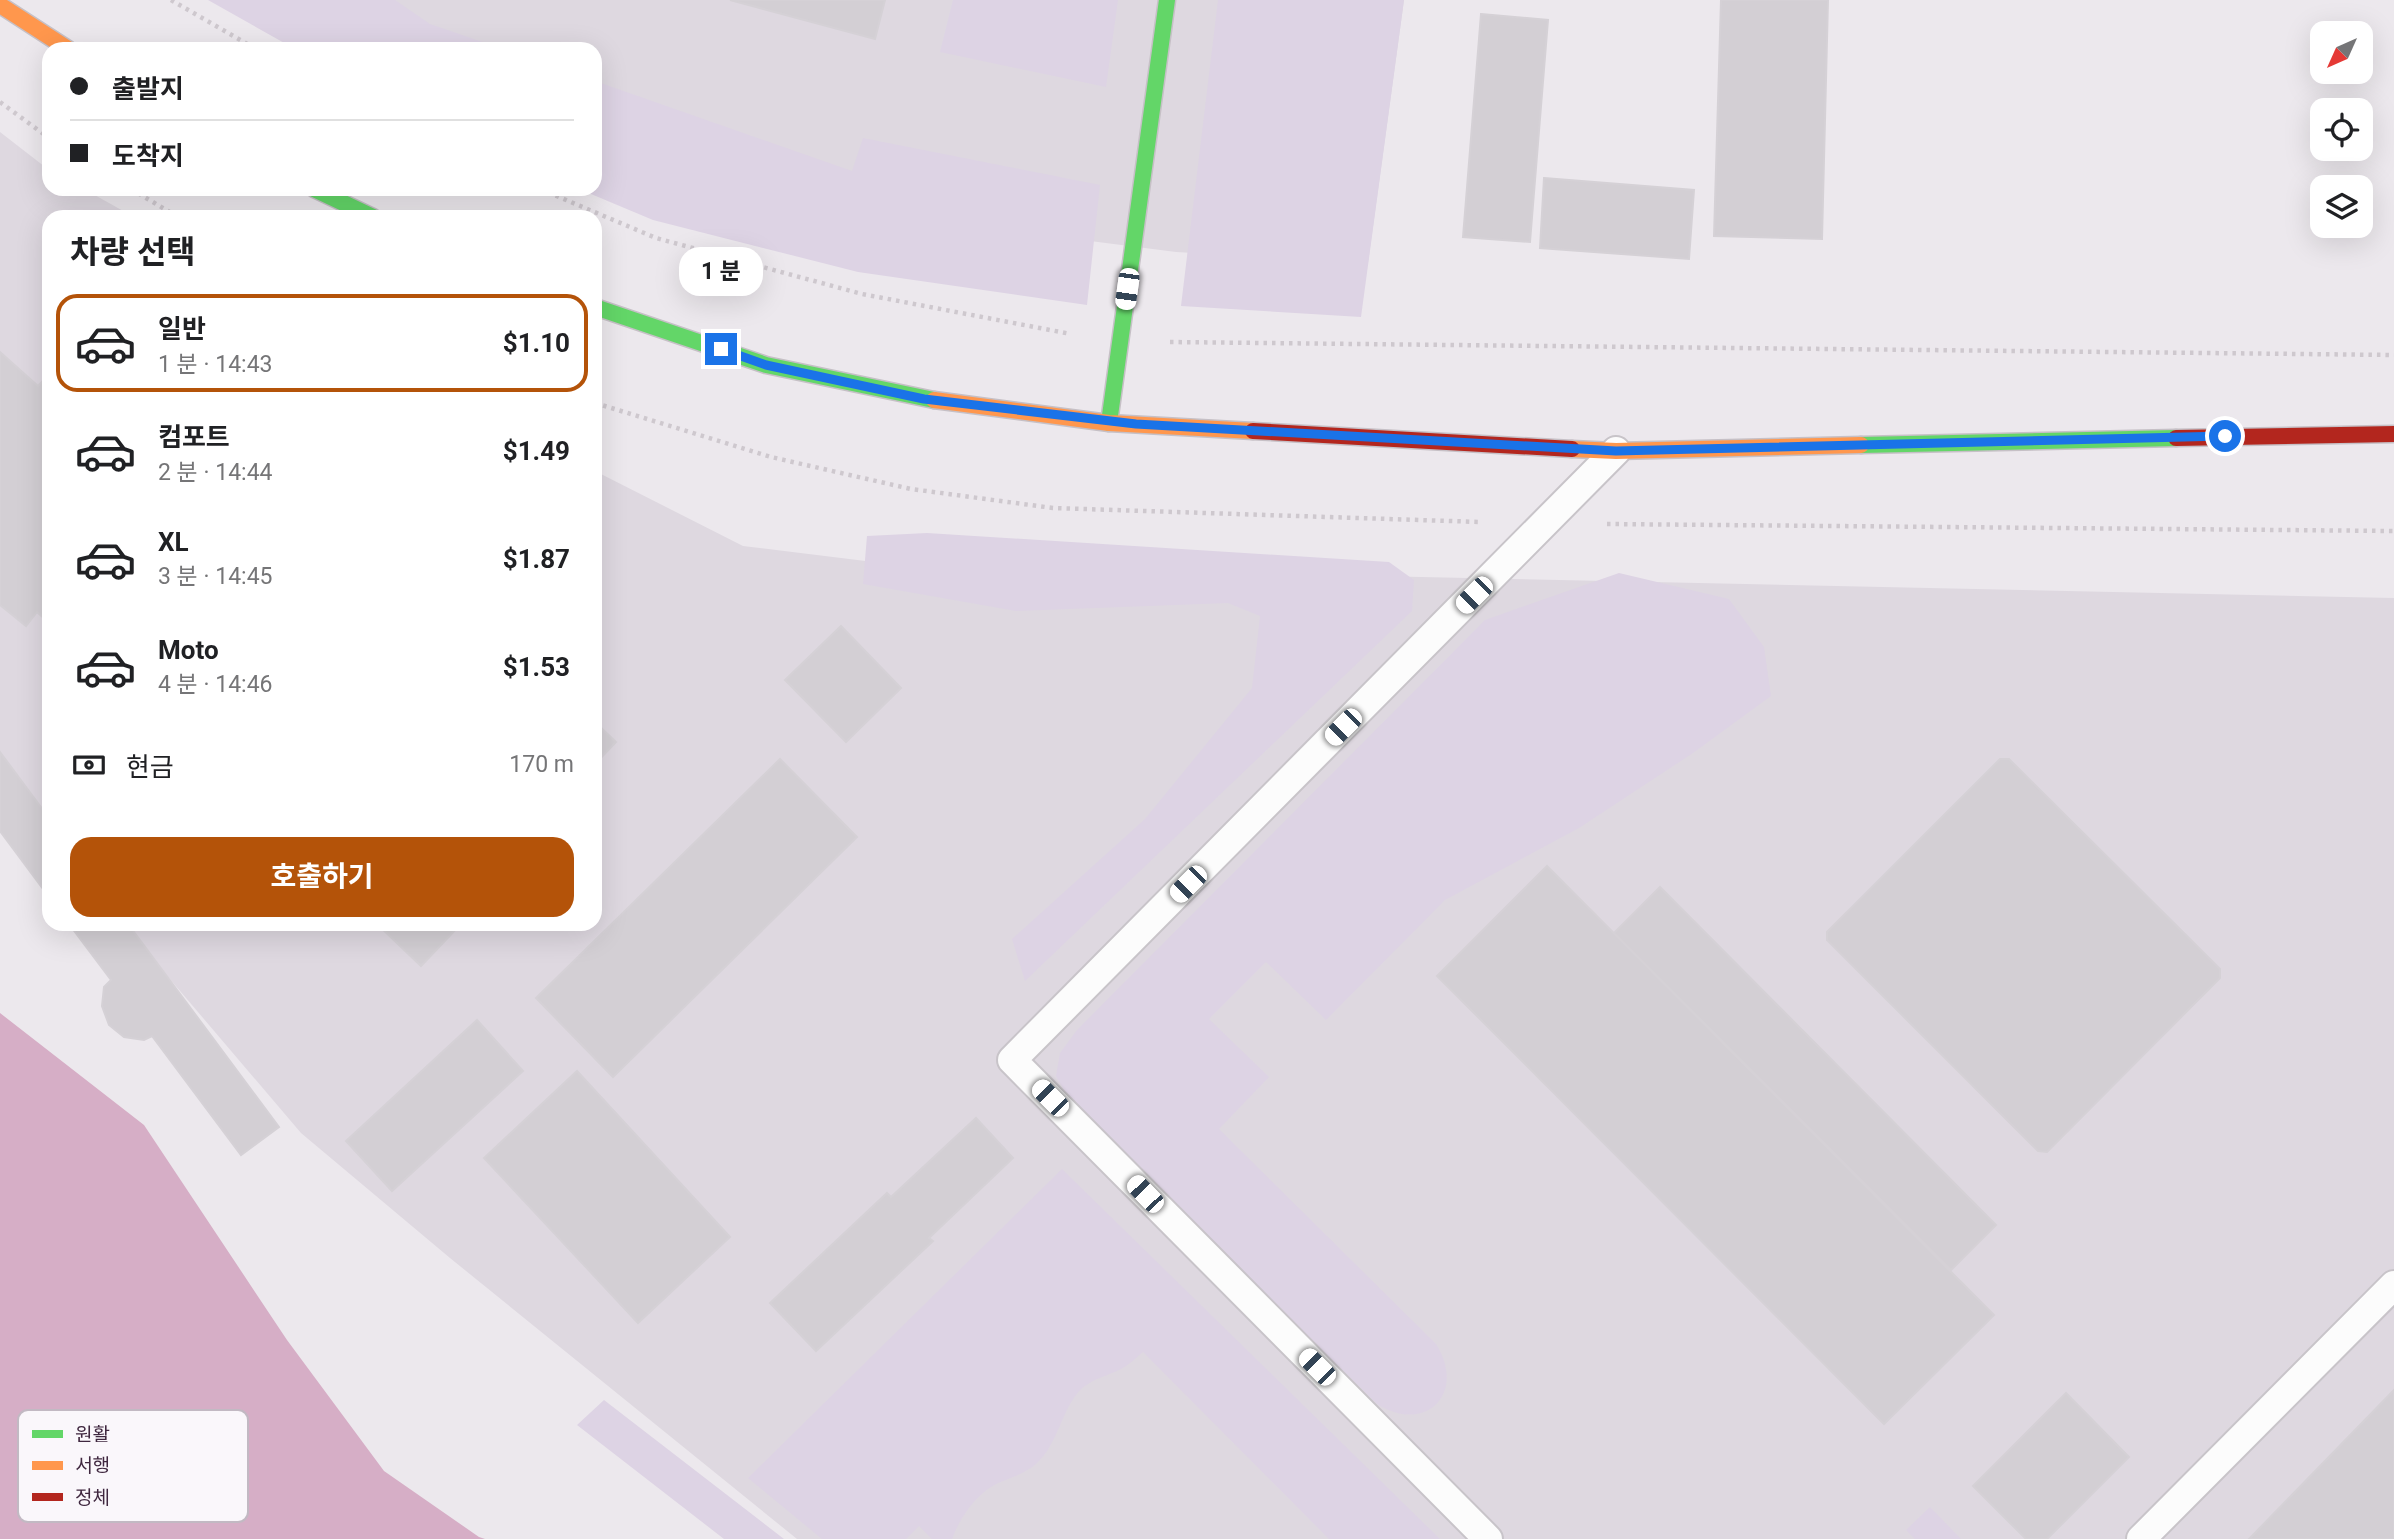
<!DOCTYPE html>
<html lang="ko">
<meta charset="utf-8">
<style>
:root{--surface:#fff;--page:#f2f2f2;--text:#202124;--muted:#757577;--line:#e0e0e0;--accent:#b45309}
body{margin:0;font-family:Roboto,"Noto Sans KR",sans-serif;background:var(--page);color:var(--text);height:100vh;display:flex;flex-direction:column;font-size:26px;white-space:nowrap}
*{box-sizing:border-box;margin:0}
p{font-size:23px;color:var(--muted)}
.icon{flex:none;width:38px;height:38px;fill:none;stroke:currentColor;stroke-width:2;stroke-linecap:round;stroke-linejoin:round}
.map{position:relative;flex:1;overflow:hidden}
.sheet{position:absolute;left:42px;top:210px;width:560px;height:721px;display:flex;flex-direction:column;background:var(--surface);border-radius:21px;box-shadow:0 7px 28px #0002}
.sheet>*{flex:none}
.guide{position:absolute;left:42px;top:42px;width:560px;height:154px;border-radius:21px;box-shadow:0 7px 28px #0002;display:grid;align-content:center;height:154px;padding:0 28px;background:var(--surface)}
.needle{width:46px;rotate:225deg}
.tools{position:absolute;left:2310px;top:21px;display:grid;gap:14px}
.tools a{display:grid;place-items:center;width:63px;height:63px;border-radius:14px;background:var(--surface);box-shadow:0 7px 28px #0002;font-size:35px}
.end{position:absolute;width:32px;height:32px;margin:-16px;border:9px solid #1a73e8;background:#fff;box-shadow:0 0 0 4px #fff}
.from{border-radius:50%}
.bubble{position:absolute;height:49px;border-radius:21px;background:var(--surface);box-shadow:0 7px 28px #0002;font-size:23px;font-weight:700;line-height:49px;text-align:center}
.car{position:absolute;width:21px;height:42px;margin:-21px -10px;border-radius:9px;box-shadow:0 0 5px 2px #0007;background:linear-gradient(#fff 24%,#345 0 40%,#fff 0 76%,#345 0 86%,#fff 0)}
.guide b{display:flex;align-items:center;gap:24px;height:66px;font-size:26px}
.guide b+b{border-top:2px solid var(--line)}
.guide i{width:18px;height:18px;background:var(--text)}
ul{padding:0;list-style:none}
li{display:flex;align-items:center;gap:21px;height:98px;margin:0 14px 10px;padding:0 14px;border:4px solid transparent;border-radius:21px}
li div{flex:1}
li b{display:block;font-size:26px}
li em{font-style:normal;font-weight:700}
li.active{border-color:var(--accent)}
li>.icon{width:63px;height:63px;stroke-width:1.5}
h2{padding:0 28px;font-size:32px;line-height:84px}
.pay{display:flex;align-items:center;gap:18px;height:77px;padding:0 28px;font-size:26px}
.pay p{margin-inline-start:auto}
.primary-button{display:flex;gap:14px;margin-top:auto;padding:14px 28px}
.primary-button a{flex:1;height:80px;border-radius:21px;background:var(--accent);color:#fff;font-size:28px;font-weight:700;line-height:80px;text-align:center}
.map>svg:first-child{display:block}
.built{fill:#ded8e0}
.green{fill:#ddd3e4}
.water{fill:#d6aec6}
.building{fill:#d3cfd4;stroke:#d5d1d6;stroke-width:2}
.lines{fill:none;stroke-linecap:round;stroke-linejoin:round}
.lane-casing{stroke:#c8c4c9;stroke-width:32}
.fast-casing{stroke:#c6c0c6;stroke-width:19}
.slow-casing{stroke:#c6c0c6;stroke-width:19}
.jam-casing{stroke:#c6c0c6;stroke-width:19}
.path{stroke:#cec8ce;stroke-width:4.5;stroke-dasharray:3.5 5;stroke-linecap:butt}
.lane{stroke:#fcfcfc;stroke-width:28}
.fast{stroke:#63d668;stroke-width:16}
.slow{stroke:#ff974d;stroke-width:16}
.jam{stroke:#b3261e;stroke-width:16}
.route{stroke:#1a73e8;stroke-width:9}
.key{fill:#faf7fb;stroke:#c2b9c3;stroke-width:2}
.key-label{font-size:19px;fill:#3f273f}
</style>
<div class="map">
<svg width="2394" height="1539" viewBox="0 0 2394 1539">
<rect width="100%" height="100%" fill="#ece8ed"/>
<!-- built -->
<path class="built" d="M302,0H1404L1368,263L1176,252L1004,230L595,129V49H404Z
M0,132L49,170V189H84L134,217H49V837L0,779Z
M595,471L743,546L906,566L2394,598V1539H797L450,1258L301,1133L123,924H595Z"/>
<!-- green -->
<path class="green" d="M208,0H395L430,24L503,49H295Z
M953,0H1118L1106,87L940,52Z
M1218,0H1404L1361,317L1181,306Z
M595,81L852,171L863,138L1100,185L1087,305L858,272L653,220L579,189H595Z
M927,533L1389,562L1414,580L1412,611L1025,981L1012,939L1145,819L1252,688L1260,616L1228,603L1016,611L863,584L867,536Z
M1619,573L1729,599L1764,647L1771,696L1693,753L1579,828L1445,900L1326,1020L1266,962L1209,1019L1269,1077L1219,1129L1436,1344C1467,1393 1426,1435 1377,1404L1070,1101L1056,1076L1060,1053L1077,1030L1485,620Z
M1062,1169L1440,1539H1329L1143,1352C1137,1357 1132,1362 1126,1366C1109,1377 1090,1377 1076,1395C1060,1416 1057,1445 1036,1464C1024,1474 1012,1477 998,1483C977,1493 960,1517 952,1539H932L919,1526L906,1539H822L748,1478Z
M604,1400L784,1539H724L577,1425Z
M1930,1507L1961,1539H1915L1906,1530Z"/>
<!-- water -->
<path class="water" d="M0,1013L144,1125L287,1340L384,1471L479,1537L485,1539H0Z"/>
<!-- building -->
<path class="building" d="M730,0H885L875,39Z
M1721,0H1828L1822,239L1714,236Z
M1481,14L1548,20L1530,242L1463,237Z
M1544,178L1694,190L1689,259L1540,248Z
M0,352L38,386L49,374V623L37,612L26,626L0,605Z
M841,626L901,688L846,742L785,680Z
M595,722L616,742L595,764Z
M0,752L49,818V897L0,831Z
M780,759L857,837L613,1077L536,998Z
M2000,759H2009L2220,969V978L2047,1152L2038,1151L1827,940V932Z
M1547,866L1994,1315L1884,1424L1437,976Z
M1660,887L1996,1225L1951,1270L1614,933Z
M69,924H128L279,1127L241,1155L152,1036L144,1040L124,1037L109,1025L102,1006L104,987L111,980Z
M377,924H461L421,966Z
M477,1020L523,1071L392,1191L346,1141Z
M577,1071L730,1237L638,1323L484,1158Z
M976,1118L1013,1158L929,1238L933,1241L816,1351L770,1303L887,1193L891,1197Z
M2394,1390V1539H2249Z
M2066,1393L2129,1457L2047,1539H2026L1973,1486Z"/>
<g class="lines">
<!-- lane casing -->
<g class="lane-casing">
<path id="lane" d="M1488,1539L1012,1060L1616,451
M2141,1539L2394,1285"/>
</g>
<!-- fast casing -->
<g class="fast-casing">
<path id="fast" d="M314,189L373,217
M595,307L766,365L934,400
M1109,423L1167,0
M1861,445L2176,438"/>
</g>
<!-- slow casing -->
<g class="slow-casing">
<path id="slow" d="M0,5L68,49
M934,400L1109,423L1253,431
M1572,449L1616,451L1861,445"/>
</g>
<!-- jam casing -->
<g class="jam-casing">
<path id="jam" d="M1253,431L1572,449
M2176,438L2394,434"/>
</g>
<!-- path -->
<path class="path" d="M171,0L256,49
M0,102L49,138
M131,189L178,217
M540,189L656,238L862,294L1071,334
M1170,342L2394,355
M595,403L771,457L911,489L1053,508L1480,522
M1607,524L2394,531"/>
<!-- lane -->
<use href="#lane" class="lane"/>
<!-- fast -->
<use href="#fast" class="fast"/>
<!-- slow -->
<use href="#slow" class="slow"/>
<!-- jam -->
<use href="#jam" class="jam"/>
</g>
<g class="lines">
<!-- route -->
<path class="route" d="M721,349L766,365L924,399L1136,424L1616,451L2225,436"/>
</g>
<!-- legend -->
<rect x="18" y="1410" width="230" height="112" rx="10" class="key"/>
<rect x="32" y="1430" width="31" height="8" fill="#63d668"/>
<rect x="32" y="1461" width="31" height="9" fill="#ff974d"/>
<rect x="32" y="1493" width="31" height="8" fill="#b3261e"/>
<g class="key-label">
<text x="75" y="1441">원활</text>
<text x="75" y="1472">서행</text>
<text x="75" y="1504">정체</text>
</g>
</svg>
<div class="tools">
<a><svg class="needle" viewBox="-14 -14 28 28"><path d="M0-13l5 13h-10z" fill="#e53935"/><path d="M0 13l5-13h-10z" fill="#757577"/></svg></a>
<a><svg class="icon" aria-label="locate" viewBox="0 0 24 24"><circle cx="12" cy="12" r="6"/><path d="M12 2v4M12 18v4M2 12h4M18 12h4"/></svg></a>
<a><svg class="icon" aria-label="layers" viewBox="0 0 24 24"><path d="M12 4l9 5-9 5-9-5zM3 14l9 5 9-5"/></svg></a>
</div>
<i class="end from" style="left:2225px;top:436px"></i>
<i class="end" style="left:721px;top:349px"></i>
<div class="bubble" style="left:679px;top:247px;width:84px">1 분</div>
<i class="car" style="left:1127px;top:289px;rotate:188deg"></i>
<i class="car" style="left:1474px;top:595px;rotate:225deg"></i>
<i class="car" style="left:1343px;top:727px;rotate:225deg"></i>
<i class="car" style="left:1188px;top:884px;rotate:225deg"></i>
<i class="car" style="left:1050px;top:1098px;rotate:315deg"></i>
<i class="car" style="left:1145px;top:1194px;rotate:316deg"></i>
<i class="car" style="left:1317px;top:1367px;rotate:315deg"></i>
<div class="guide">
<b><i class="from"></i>출발지</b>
<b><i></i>도착지</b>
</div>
<section class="sheet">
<h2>차량 선택</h2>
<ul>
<li class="active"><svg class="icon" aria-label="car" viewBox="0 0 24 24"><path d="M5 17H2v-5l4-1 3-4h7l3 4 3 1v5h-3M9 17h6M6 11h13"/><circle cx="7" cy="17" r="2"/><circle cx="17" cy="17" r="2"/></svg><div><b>일반</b><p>1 분 · 14:43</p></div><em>$1.10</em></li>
<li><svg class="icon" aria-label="car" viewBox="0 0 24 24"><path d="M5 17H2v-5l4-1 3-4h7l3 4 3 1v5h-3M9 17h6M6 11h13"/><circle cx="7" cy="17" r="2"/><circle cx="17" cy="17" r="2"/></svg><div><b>컴포트</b><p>2 분 · 14:44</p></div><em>$1.49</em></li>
<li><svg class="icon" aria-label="car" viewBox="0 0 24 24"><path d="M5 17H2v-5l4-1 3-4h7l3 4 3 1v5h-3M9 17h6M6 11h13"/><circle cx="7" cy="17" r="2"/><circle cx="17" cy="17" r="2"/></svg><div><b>XL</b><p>3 분 · 14:45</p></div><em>$1.87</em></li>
<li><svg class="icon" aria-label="car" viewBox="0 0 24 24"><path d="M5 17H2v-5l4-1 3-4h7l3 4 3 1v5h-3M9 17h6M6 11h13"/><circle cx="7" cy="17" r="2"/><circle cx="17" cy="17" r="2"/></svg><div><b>Moto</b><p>4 분 · 14:46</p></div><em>$1.53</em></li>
</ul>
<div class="pay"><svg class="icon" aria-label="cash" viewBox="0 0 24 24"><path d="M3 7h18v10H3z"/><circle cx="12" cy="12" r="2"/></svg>현금<p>170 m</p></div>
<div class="primary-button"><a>호출하기</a></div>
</section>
</div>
